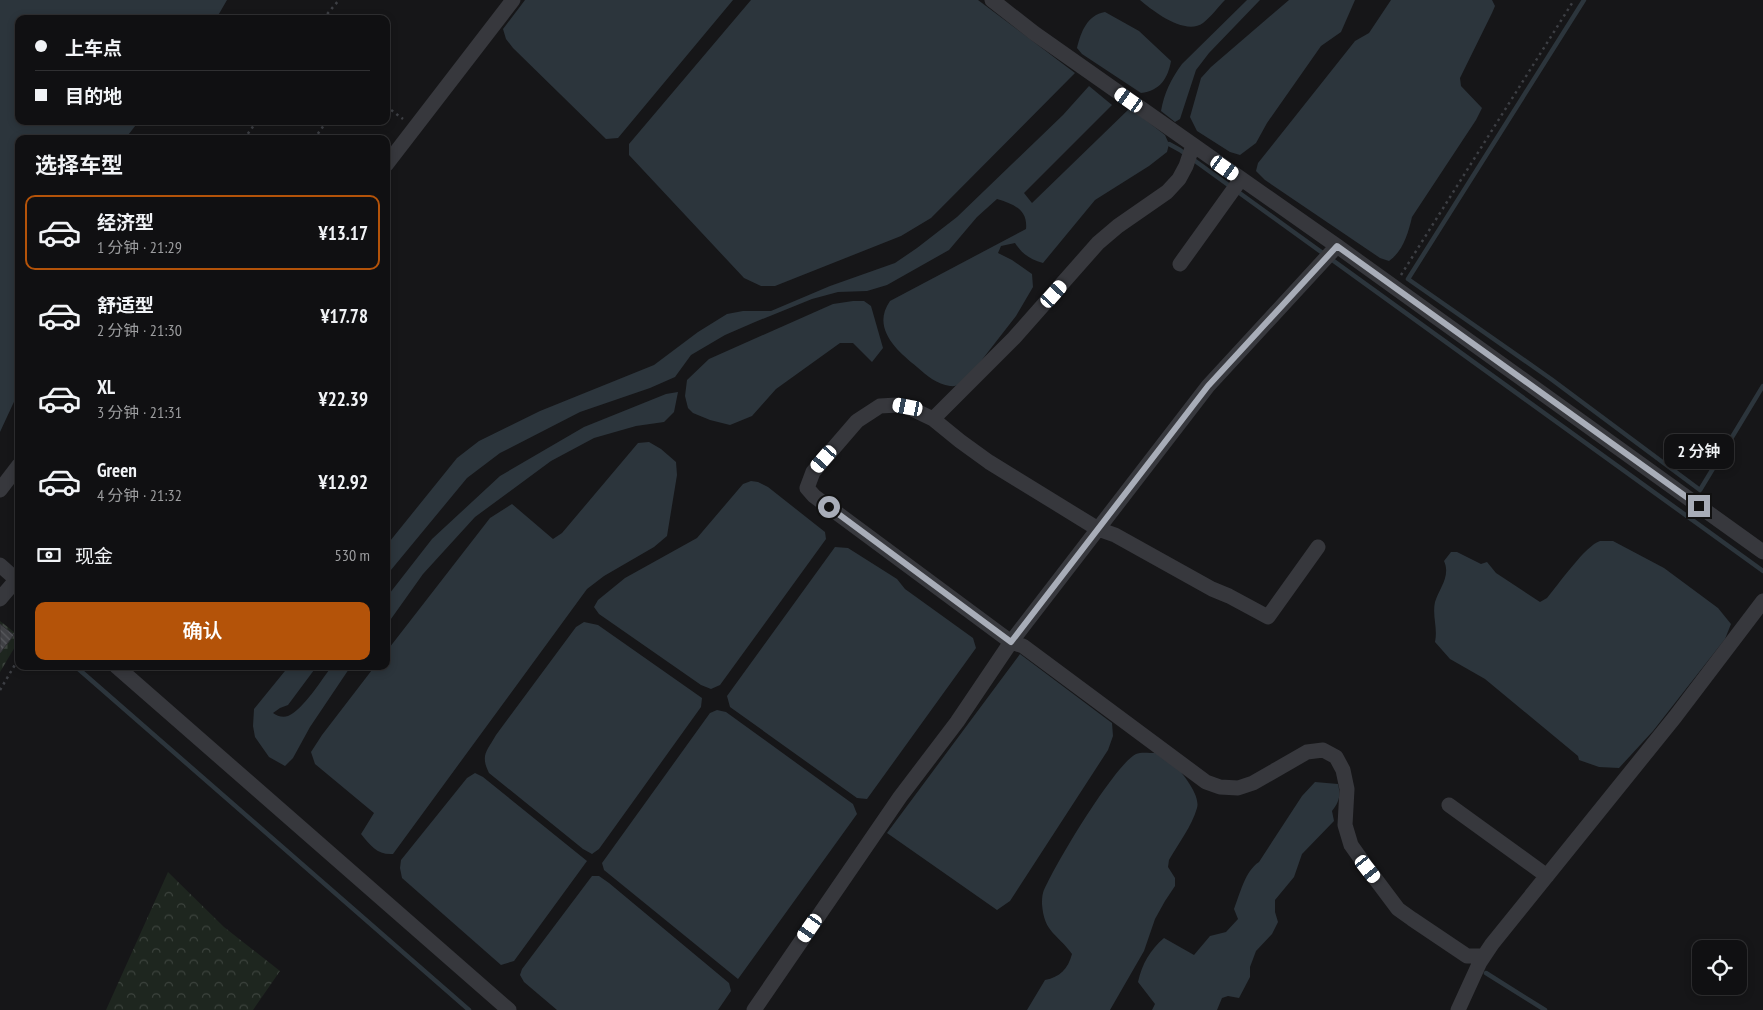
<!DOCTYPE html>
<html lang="zh">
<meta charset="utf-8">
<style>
:root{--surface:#101012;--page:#19191b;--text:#f1f3f6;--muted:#9c9d9f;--line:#303032;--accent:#b45309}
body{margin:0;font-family:"PT Sans Narrow","Noto Sans SC",sans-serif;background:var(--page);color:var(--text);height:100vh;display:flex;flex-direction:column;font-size:19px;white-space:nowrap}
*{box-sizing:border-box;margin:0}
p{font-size:16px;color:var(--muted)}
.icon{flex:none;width:28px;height:28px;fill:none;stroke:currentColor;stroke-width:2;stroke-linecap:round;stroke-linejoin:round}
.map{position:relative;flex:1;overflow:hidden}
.drawer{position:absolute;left:15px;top:135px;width:375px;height:535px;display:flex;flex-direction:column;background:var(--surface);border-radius:10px;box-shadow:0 2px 8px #0003,0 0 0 1px var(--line)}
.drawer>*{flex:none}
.top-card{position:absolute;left:15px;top:15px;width:375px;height:110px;border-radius:10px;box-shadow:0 2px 8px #0003,0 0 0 1px var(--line);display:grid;align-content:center;height:110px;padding:0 20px;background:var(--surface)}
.fabs{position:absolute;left:1692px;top:940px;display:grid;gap:10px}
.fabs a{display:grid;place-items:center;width:55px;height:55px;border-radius:10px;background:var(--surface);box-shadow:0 2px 8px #0003,0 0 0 1px var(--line);font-size:25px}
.end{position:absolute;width:22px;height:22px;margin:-11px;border:6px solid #a8adb8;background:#111;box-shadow:0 0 0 2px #111}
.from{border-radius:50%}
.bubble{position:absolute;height:35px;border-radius:10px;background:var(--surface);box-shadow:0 2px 8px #0003,0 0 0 1px var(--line);font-size:16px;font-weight:600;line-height:35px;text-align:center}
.car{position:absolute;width:15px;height:30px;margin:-15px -8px;border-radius:6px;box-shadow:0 0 4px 1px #0007;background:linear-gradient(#fff 24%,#345 0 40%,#fff 0 76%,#345 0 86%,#fff 0)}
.top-card b{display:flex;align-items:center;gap:18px;height:48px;font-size:19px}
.top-card b+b{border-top:1px solid var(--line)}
.top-card i{width:12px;height:12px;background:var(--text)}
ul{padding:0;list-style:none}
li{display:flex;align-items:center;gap:15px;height:75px;margin:0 10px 8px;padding:0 10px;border:2px solid transparent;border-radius:10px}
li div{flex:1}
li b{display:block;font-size:19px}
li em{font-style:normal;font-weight:600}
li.current{border-color:var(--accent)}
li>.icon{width:45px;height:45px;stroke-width:1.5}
h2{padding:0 20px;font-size:22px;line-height:60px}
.pay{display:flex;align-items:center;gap:12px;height:55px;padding:0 20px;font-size:19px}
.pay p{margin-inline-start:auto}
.action{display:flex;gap:10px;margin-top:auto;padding:10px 20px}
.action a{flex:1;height:58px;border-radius:10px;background:var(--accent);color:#fff;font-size:20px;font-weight:600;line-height:58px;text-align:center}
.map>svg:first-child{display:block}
.forest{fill:url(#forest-crowns)}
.cemetery{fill:url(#cemetery-stones)}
.water{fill:#2c353c}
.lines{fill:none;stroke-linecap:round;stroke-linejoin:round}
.stream{stroke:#2c353c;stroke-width:4.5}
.building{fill:url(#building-back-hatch);stroke:#303034}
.path{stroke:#3d3f44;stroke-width:2.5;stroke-dasharray:2.5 4;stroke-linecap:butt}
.minor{stroke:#37383d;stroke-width:15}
.route{stroke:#a8adb8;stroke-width:6}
</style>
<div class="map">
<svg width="1763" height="1010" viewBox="0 0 1763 1010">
<defs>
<pattern id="forest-crowns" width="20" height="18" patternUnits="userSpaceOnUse" patternTransform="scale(1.25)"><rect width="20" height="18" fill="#1e261f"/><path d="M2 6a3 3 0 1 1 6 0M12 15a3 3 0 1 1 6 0" fill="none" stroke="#3c433d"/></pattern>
<pattern id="cemetery-stones" width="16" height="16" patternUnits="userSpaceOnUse" patternTransform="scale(1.25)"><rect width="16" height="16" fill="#1e261f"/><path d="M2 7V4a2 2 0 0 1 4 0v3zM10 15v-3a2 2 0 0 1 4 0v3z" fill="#3c433d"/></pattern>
<pattern id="building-back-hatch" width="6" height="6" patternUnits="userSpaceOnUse" patternTransform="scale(1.25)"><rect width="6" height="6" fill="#404145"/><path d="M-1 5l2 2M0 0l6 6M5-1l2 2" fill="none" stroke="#595a5e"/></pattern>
</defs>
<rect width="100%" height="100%" fill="#161618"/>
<!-- forest -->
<path class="forest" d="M168,872L224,927L280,971L253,1010H106Z"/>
<!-- cemetery -->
<path class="cemetery" d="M0,621L19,636V640L0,672Z"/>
<!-- water -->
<path class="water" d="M0,0H227L216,19H19V121H139L125,139H19V391L0,432Z
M525,0H733L618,138L606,139L513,48L506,39L503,29Z
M751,0H978L1075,73L931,218L901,236L775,286H761L744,278L629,155V144Z
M1140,0H1225C1218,7 1211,17 1203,23C1185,36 1153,11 1140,0Z
M1247,0H1260L1209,53L1196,70L1180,119L1175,122L1161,111C1164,93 1171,79 1182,64Z
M1289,0H1355L1341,32L1321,46L1267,123L1256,143L1240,155L1230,152L1197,131L1190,117L1201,78L1211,67Z
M1391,0H1492L1495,6L1492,13L1460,78L1461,86L1482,108L1476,120L1412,217C1408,234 1403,251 1389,261L1380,258L1265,180L1256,171L1258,163L1355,41L1369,33Z
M1105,12L1139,31L1171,61C1168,78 1160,91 1141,93L1082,54L1077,48C1081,32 1087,15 1105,12Z
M1089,86L1112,105L1024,193L1032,203L1130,108L1165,135L1169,144L1167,152L1149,166L1095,200L1043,263C1030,259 1023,255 1015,243L1001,246L998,253L1012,260L1032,274L1033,287L1016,316L967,379C962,383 957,387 950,386C937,384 927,376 917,367C897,351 871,328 890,301L1026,229C1028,209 1013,204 997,199L977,217L949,250L887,285L867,291L838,292L812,299L755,322L725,335L691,355L675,377L650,388L580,412L500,453L467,478L386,576V546L457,458L479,441L540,411L654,365L698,332L727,314L743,311H771L830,286L895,263L917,248L957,217L1063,115Z
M853,301H864L871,306L883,348L872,362L853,343H840L776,389L752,416L730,425L710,420L693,413L688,408L685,396L687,380L709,359L833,304Z
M678,392L674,412L664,422L636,426L594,438L551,461L475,517L423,574L386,626V598L432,539L500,476L584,427L666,394Z
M649,442L661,449L676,462L677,475L667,536L654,547L604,576L587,589L393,854C377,855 371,846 361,834L374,813L315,764L311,752L322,735L375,666H386V652L490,518L512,504L553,539L562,533L638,443Z
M751,481L758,482L768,487L825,532L826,539L720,685L711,689L701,685L599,614L594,607L598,600L625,578L697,538L743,484Z
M1600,541H1613L1664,568L1718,608L1731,624L1725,639L1653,731L1619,768L1599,767L1579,760L1578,756L1485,679L1450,659L1435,642C1438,628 1432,616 1435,602C1439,589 1451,576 1444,561L1451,552H1457L1481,564L1487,562L1496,573L1540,602L1547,598C1558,585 1586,545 1600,541Z
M835,547L848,548L897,579L905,589L973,638L976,648L867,799L857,798L730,707L727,696Z
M584,622L598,625L702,698L701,707L599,849L592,854L583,849L489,773C480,755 487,751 496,735L576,627Z
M1020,654L1112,723L1113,736L1108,750L1010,901L997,910L887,833Z
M289,666H317L288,705L280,708L273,713C277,716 283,718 288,716C304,709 321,680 332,666H351L310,727L293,758L285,766L269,757L255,737L253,726L254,709Z
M717,710L726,712L853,804L857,814L738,979L604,870L602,863L710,713Z
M1155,753C1160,756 1167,758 1172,762C1181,771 1201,795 1197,808C1192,826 1178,844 1169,860L1168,867L1175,878V886L1165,901L1155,919L1144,951L1110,1010H1027L1045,980C1060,977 1068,969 1072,954C1057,933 1044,933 1042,904C1042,901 1042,896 1043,893C1052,869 1115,764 1136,754C1140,752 1149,753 1155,753Z
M475,773L483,777L587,861L514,961L501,965L402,878L400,868L401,860L467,778Z
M1315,782L1338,784C1341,796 1339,802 1332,811L1334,821L1302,854L1294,877L1275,900V912L1278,922L1272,934L1256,951L1250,967V977L1239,998L1228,996L1222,998L1217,1010H1152L1155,1004L1138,982C1142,964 1150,950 1164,938L1194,955L1210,936L1226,932L1238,919L1234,909C1240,894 1245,871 1259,862L1302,796Z
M592,876H599L609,883L729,983L731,991L718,1010H557L524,982L520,975L522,969Z"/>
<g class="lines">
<!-- stream -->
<path class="stream" d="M1584,0L1408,279L1551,379L1700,490L1763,386
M1169,144L1180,150L1763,571
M75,666L469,1010
M1486,973L1545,1010"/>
</g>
<!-- building -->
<path class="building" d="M0,624L14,635L0,653Z"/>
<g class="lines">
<!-- path -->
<path class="path" d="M323,19L339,0
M386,106L403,119
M244,139L257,121
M314,139L327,121
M1401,275L1574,0
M0,690L19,658"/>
<!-- minor -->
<path class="minor" d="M992,0L1034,33L1337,246L1763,552
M386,165L513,0
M1180,264L1241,179
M933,419L1014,338L1098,243L1118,226L1167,192L1179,179L1186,166L1193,145
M0,490L19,465
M1318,547L1268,617L1229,596L1212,589L1115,535L1098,529L989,462L960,441L933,419L908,407L897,405L880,406L857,421L813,472L807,488L814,496L1011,642L1023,646L1206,782L1220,787L1238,788L1253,783L1307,752L1323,750L1336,757L1343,770L1347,789L1345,825L1351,845L1368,869L1398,909L1412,919L1467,956H1484
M0,565L19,582
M0,599L16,580
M116,666L509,1010
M1449,805L1547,876
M754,1010L900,797L957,722L1011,642L1208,386L1337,246
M1458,1010L1480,962L1492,944L1675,717L1763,601"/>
</g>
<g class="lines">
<!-- route -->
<path class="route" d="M829,507L1011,642L1208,386L1337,246L1699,506"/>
</g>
</svg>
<div class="fabs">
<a><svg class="icon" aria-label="locate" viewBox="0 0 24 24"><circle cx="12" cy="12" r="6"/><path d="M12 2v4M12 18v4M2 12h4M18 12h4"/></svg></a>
</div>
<i class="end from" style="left:829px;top:507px"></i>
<i class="end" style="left:1699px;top:506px"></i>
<div class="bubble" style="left:1664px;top:434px;width:70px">2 分钟</div>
<i class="car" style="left:1129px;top:100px;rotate:305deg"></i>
<i class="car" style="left:1225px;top:168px;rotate:125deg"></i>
<i class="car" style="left:1054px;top:294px;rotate:42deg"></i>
<i class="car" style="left:908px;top:407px;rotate:281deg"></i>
<i class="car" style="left:824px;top:459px;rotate:221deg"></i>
<i class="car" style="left:1368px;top:869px;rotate:142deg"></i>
<i class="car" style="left:810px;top:928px;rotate:215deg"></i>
<div class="top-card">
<b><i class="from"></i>上车点</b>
<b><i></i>目的地</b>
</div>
<section class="drawer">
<h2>选择车型</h2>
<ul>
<li class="current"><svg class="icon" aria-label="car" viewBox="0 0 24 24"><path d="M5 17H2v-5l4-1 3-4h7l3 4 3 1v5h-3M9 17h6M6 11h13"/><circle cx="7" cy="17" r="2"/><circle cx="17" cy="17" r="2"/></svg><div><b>经济型</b><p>1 分钟 · 21:29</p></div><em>¥13.17</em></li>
<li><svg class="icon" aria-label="car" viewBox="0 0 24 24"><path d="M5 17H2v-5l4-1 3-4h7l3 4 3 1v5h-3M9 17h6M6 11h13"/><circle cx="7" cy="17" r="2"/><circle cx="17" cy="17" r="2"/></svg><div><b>舒适型</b><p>2 分钟 · 21:30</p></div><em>¥17.78</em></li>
<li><svg class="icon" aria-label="car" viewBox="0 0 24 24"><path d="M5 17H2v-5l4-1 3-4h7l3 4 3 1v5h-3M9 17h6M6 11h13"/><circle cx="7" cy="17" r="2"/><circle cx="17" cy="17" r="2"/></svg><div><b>XL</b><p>3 分钟 · 21:31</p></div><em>¥22.39</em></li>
<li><svg class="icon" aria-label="car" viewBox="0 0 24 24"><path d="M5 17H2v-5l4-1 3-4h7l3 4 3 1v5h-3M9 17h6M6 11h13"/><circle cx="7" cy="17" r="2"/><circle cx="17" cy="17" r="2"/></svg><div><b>Green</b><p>4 分钟 · 21:32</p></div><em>¥12.92</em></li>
</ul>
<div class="pay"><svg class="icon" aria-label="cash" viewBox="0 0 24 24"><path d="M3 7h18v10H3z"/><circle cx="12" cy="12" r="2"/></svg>现金<p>530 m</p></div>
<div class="action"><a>确认</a></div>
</section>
</div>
